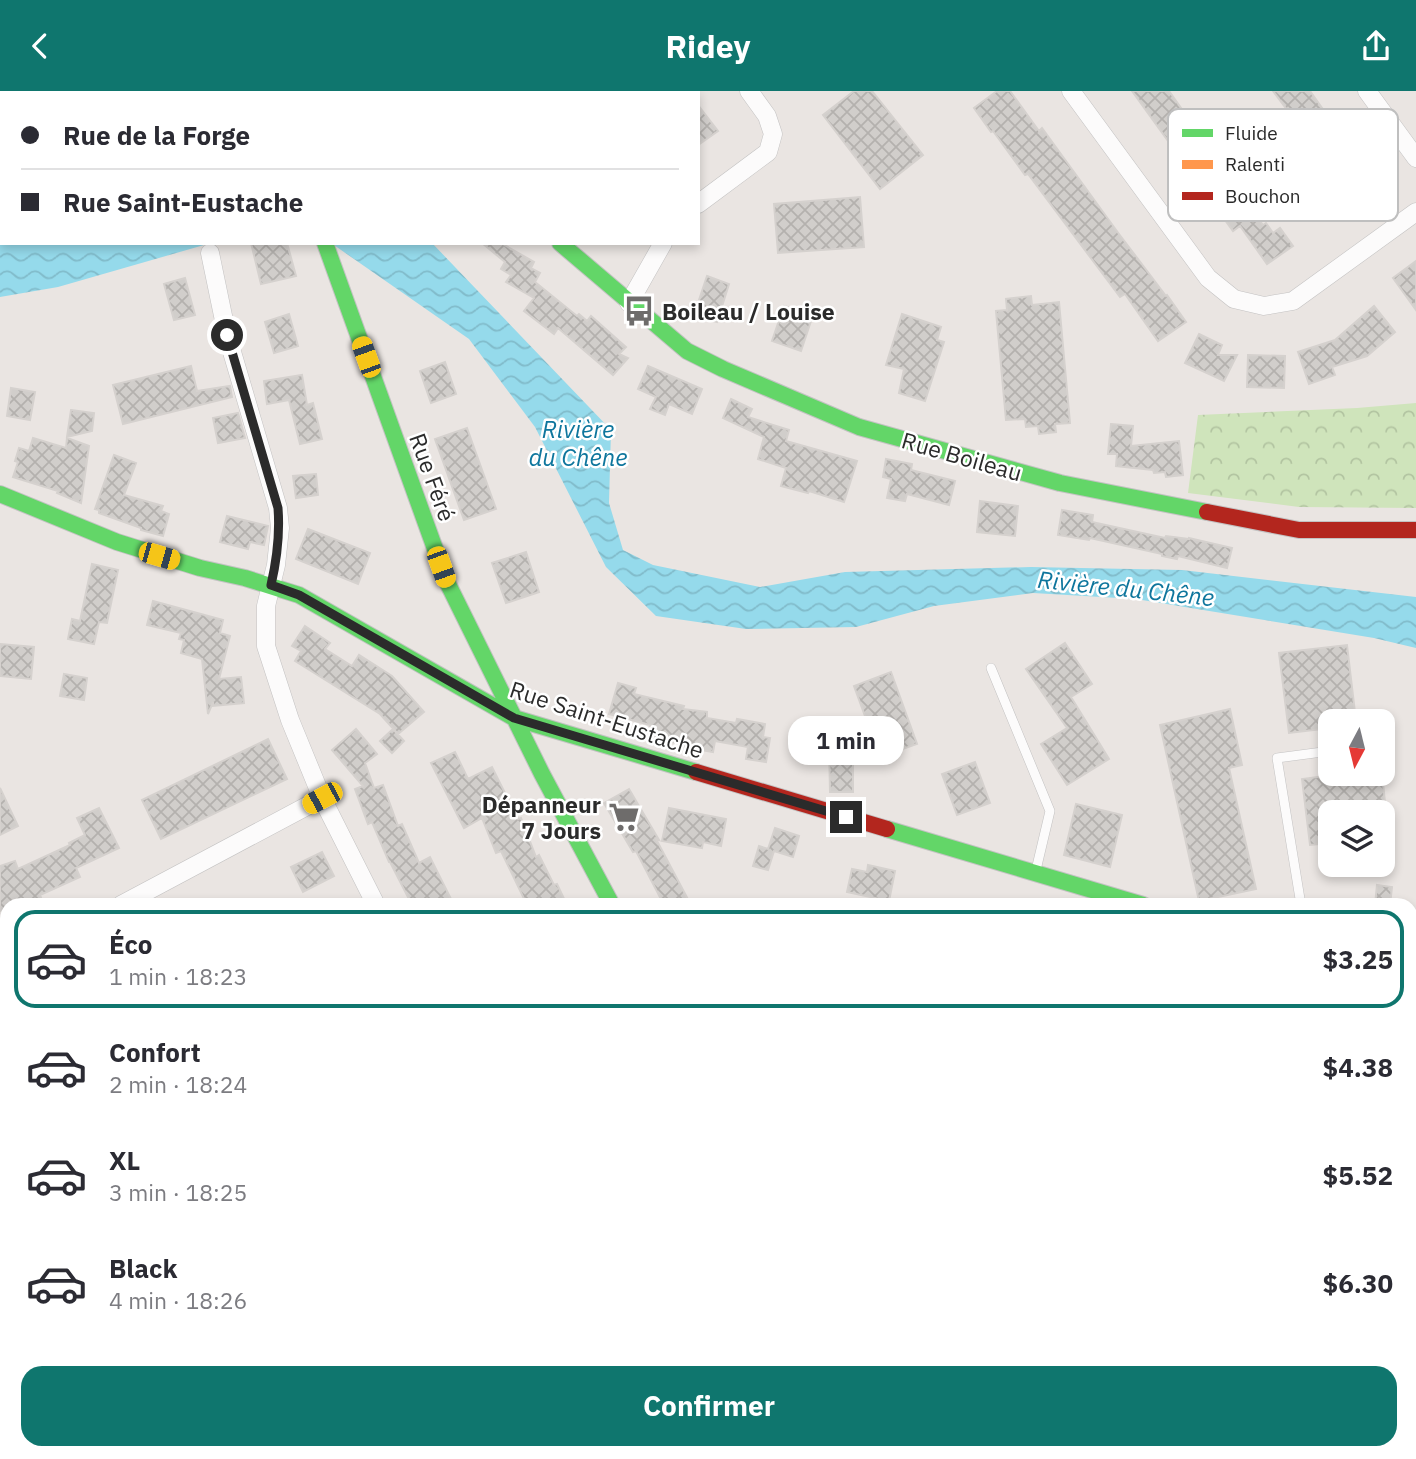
<!DOCTYPE html>
<html lang="fr">
<meta charset="utf-8">
<style>
:root{--surface:#fff;--page:#f2f2f3;--text:#2b2b33;--muted:#7c7c81;--line:#e1e1e2;--accent:#0f766e}
body{margin:0;font-family:"IBM Plex Sans",sans-serif;background:var(--page);color:var(--text);height:100vh;display:flex;flex-direction:column;font-size:26px;white-space:nowrap}
*{box-sizing:border-box;margin:0}
p{font-size:23px;color:var(--muted)}
.icon{flex:none;width:38px;height:38px;fill:none;stroke:currentColor;stroke-width:2;stroke-linecap:round;stroke-linejoin:round}
.map{position:relative;flex:1;overflow:hidden}
.sheet{position:absolute;left:0px;top:807px;width:1418px;height:562px;display:flex;flex-direction:column;background:var(--surface);border-radius:21px 21px 0 0;box-shadow:0 4px 10px #0003}
.sheet>*{flex:none}
.guide{position:absolute;left:0px;top:0px;width:700px;height:154px;box-shadow:0 4px 10px #0003;display:grid;align-content:center;height:154px;padding:0 21px;background:var(--surface)}
.needle{width:46px;rotate:187deg}
.controls{position:absolute;left:1318px;top:618px;display:grid;gap:14px}
.controls a{display:grid;place-items:center;width:77px;height:77px;border-radius:14px;background:var(--surface);box-shadow:0 4px 10px #0003;font-size:35px}
.end{position:absolute;width:32px;height:32px;margin:-16px;border:9px solid #2b2b2b;background:#fff;box-shadow:0 0 0 4px #fff}
.from{border-radius:50%}
.bubble{position:absolute;height:49px;border-radius:21px;background:var(--surface);box-shadow:0 4px 10px #0003;font-size:23px;font-weight:700;line-height:49px;text-align:center}
.car{position:absolute;width:21px;height:42px;margin:-21px -10px;border-radius:9px;box-shadow:0 0 5px 2px #0007;background:linear-gradient(#f5c518 24%,#345 0 40%,#f5c518 0 76%,#345 0 86%,#f5c518 0)}
.guide b{display:flex;align-items:center;gap:24px;height:66px;font-size:26px}
.guide b+b{border-top:2px solid var(--line)}
.guide i{width:18px;height:18px;background:var(--text)}
ul{padding:12px 0 0;list-style:none}
li{display:flex;align-items:center;gap:21px;height:98px;margin:0 14px 10px;padding:0 7px;border:4px solid transparent;border-radius:21px}
li div{flex:1}
li b{display:block;font-size:26px}
li em{font-style:normal;font-weight:700}
li.selected{border-color:var(--accent)}
li>.icon{width:63px;height:63px;stroke-width:1.5}
.action{display:flex;gap:14px;margin-top:auto;padding:14px 21px}
.action a{flex:1;height:80px;border-radius:21px;background:var(--accent);color:#fff;font-size:28px;font-weight:700;line-height:80px;text-align:center}
header{display:flex;justify-content:space-between;align-items:center;height:91px;padding:0 21px;background:var(--accent);color:#fff;font-size:32px;font-weight:700}
.map>svg:first-child{display:block}
.forest{fill:url(#forest-crowns)}
.water{fill:url(#water-waves)}
.building{fill:url(#building-cross-hatch);stroke:#d5d1ce;stroke-width:2}
.lines{fill:none;stroke-linecap:round;stroke-linejoin:round}
.lane-casing{stroke:#c3c2c2;stroke-width:10}
.street-casing{stroke:#c3c2c2;stroke-width:19}
.fast-casing{stroke:#c3c2c2;stroke-width:18}
.slow-casing{stroke:#c3c2c2;stroke-width:18}
.jam-casing{stroke:#c3c2c2;stroke-width:18}
.path{stroke:#c6c6c6;stroke-width:3.5;stroke-dasharray:5 3.5;stroke-linecap:butt}
.lane{stroke:#fcfbfb;stroke-width:9}
.street{stroke:#fcfbfb;stroke-width:18}
.fast{stroke:#63d668;stroke-width:16}
.slow{stroke:#ff974d;stroke-width:16}
.jam{stroke:#b3261e;stroke-width:16}
.route{stroke:#2b2b2b;stroke-width:9}
.labels{text-anchor:middle;dominant-baseline:central;stroke-width:5;stroke-linejoin:round;paint-order:stroke}
.poi-label{font-size:23px;font-weight:bold;fill:#2b2b2b;stroke:#fff;text-anchor:start}
.street-label{font-size:23px;fill:#2b2b2b;stroke:#fff}
.water-label{font-size:24px;font-style:italic;fill:#0e769d;stroke:#fff}
.key{fill:#fff;stroke:#bfbfbf;stroke-width:2}
.key-label{font-size:19px;fill:#2b2b2b}
</style>
<header><svg class="icon" aria-label="back" viewBox="0 0 24 24"><path d="M15 5l-7 7 7 7"/></svg>Ridey<svg class="icon" aria-label="share" viewBox="0 0 24 24"><path d="M12 15V3M7 8l5-5 5 5M5 13v7h14v-7"/></svg></header>
<div class="map">
<svg width="1416" height="1368" viewBox="0 0 1416 1368">
<defs>
<pattern id="forest-crowns" width="20" height="18" patternUnits="userSpaceOnUse" patternTransform="scale(1.75)"><rect width="20" height="18" fill="#cfe4bb"/><path d="M2 6a3 3 0 1 1 6 0M12 15a3 3 0 1 1 6 0" fill="none" stroke="#b2c4a1"/></pattern>
<pattern id="water-waves" width="16" height="10" patternUnits="userSpaceOnUse" patternTransform="scale(1.75)"><rect width="16" height="10" fill="#95daeb"/><path d="M0 5q4-4 8 0t8 0" fill="none" stroke="#81bbca"/></pattern>
<pattern id="building-cross-hatch" width="8" height="8" patternUnits="userSpaceOnUse" patternTransform="scale(1.75)"><rect width="8" height="8" fill="#d1cecb"/><path d="M0 0l8 8M0 8l8-8" fill="none" stroke="#b4b1ae"/></pattern>
</defs>
<rect width="100%" height="100%" fill="#eae5e2"/>
<!-- forest -->
<path class="forest" d="M1416,312V417L1299,416L1188,402L1198,324L1357,317Z"/>
<!-- water -->
<path class="water" d="M0,106H2V152H211L58,196L0,206Z
M331,152H432L611,339L609,412L623,459L653,474L760,496L845,481L1031,476L1182,479L1416,506V557L1374,547L1136,508L1033,502L934,515L856,536L746,538L656,525L606,476L535,336L469,248Z"/>
<!-- building -->
<path class="building" d="M854,0H872L923,64L880,98L823,24Z
M997,0H1010L1039,40L1042,37L1119,143L1166,205L1167,204L1186,231L1158,250L1125,203L1120,206L1028,83L1025,84L993,40L991,41L974,17Z
M1132,0H1169L1198,41L1195,43L1263,134L1266,132L1273,142L1280,137L1293,155L1267,173L1240,135L1233,140Z
M1273,0H1310L1354,62L1356,61L1386,102L1357,124L1336,95L1331,99L1321,86L1327,82L1297,42L1302,39Z
M698,14L718,40L698,54Z
M860,106L864,156L778,162L774,113Z
M251,152H287L296,185L261,193Z
M482,152H501L534,171L531,177L540,182L535,191L577,225L579,223L587,230L591,225L626,256L619,263L628,267L613,284L558,237L554,243L524,220L534,207L506,191L511,184L501,178L505,171Z
M1416,170V219L1393,187Z
M707,185L729,193L717,231L694,224Z
M185,187L195,224L174,229L164,193Z
M1031,205L1032,214L1059,211L1070,332L1055,333L1056,341L1039,343L1038,335L1026,336L1025,328L1006,329L996,220L1007,219L1006,208Z
M784,215L813,224L801,260L772,250Z
M1374,215L1395,241L1367,265L1332,276L1335,284L1309,293L1298,261L1335,249Z
M289,223L298,255L274,262L265,231Z
M902,223L941,236L937,249L944,251L925,310L899,302L904,278L886,274Z
M1199,243L1222,254L1218,264H1237L1224,290L1185,272Z
M1248,264L1285,265L1284,297L1247,296Z
M445,271L456,303L431,312L420,280Z
M191,275L197,300L230,295L232,306L123,333L113,294Z
M648,275L702,298L692,323L669,313L665,324L650,318L656,306L638,298Z
M302,284L307,314L313,312L322,348L300,353L289,309L267,313L264,290Z
M11,297L35,301L30,329L7,325Z
M731,308L752,318L748,326L789,339L786,350L857,370L844,411L809,400L808,402L781,395L786,377L758,368L764,346L723,327Z
M71,319L94,322L92,340L67,346Z
M238,322L245,347L218,352L213,327Z
M1111,333L1133,335L1131,355L1179,350L1183,384L1166,386L1165,381L1154,382L1153,379L1116,375L1117,363H1108Z
M467,337L496,418L464,429L435,348Z
M33,347L66,357L67,347L89,355L81,412L57,402L58,400L13,386L18,371L15,370L19,357L29,360Z
M114,364L136,372L124,404L163,415L161,420L169,423L163,445L141,439V437L99,422V419L95,418Z
M886,368L912,373L911,379L955,390L949,414L907,403L905,410L887,407L891,388L883,386Z
M316,383L318,404L296,407L293,385Z
M980,410L1018,415L1015,445L977,441Z
M1062,419L1093,424L1092,431L1165,447L1166,445L1189,448V447L1232,457L1227,477L1178,465L1177,468L1162,465V463L1090,447L1089,449L1058,444Z
M227,425L268,435L264,454L250,451L248,458L220,451Z
M308,438L370,462L358,493L296,468Z
M526,461L539,501L506,512L492,472Z
M92,473L118,479L107,532L99,531L94,553L68,548L72,528L80,530Z
M153,510L223,529L220,542L230,545L219,588L241,586L244,612L213,615V611L208,623L202,568L181,562L184,549L179,548L181,542L147,534Z
M305,535L330,552L325,558L352,575L359,564L392,585L424,621L398,643L380,623L295,570L301,560L292,555Z
M1065,552L1092,593L1071,606L1109,668L1067,694L1041,653L1067,637L1026,578Z
M0,553L34,556L31,588L0,585Z
M1347,554L1356,630H1330V637L1289,642L1279,562Z
M891,581L917,653L880,666L854,595Z
M64,583L87,587L84,609L60,605Z
M618,592L636,597L634,603L684,615L683,618L707,621V627L736,632L737,628L765,633L763,646L770,647L766,671L746,668L748,656L715,650L713,661L684,656V654L648,645L650,634L609,623Z
M1230,618L1242,674L1229,677L1256,798L1199,810L1160,634Z
M356,638L377,663L365,672L374,697L383,694L398,735L402,733L419,772L430,766L454,814H412L390,771H389L372,731L368,733L355,698L363,695L332,659Z
M393,638L404,650L392,662L380,650Z
M268,648L287,688L161,748L142,709Z
M829,654H853V701H830Z
M455,661L468,688L492,676L518,728L521,727L536,766L539,764L554,794L557,793L567,814H527L501,760L496,762L482,727L464,737L431,672Z
M975,671L990,712L957,724L942,683Z
M1347,682H1382L1386,721H1330V752L1310,754L1302,688Z
M0,697L18,735L0,744Z
M629,698L659,749L656,748L691,814H664L636,760L633,761L604,712Z
M1076,713L1122,724L1110,776L1064,764Z
M99,717L119,757L76,777L80,786L40,804L44,814H7V817L0,820V775L15,770L18,778L70,754L69,752L85,744L77,727Z
M669,717L726,728L721,755L703,751L702,757L662,750Z
M775,737L799,745L793,766L774,760L768,779L753,775L759,755L768,758Z
M322,761L334,785L303,801L291,776Z
M868,774L895,780L889,810L847,801L852,778L867,781Z
M1377,794L1392,796L1390,814H1375Z"/>
<g class="lines">
<!-- lane casing -->
<g class="lane-casing">
<path id="lane" d="M991,577L1050,720L1036,779
M1382,654H1383
M1301,814L1277,667L1330,660
M0,1163L7,1171
M0,1347L7,1343
M650,1362L654,1368
M780,1362L784,1368
M366,1368L367,1362
M818,1368L831,1362"/>
</g>
<!-- street casing -->
<g class="street-casing">
<path id="street" d="M174,0L175,2
M352,0L355,2
M1071,0L1208,187L1234,208L1264,215L1293,210L1416,121
M1367,0L1416,67
M698,113L768,61L773,43L767,25L749,0
M210,162L227,244L278,417L280,437L276,474L266,515V555L290,629L322,707L376,814
M629,212L663,152
M121,814L322,707
M0,871H7
M1410,1097H1416
M103,1362L106,1368
M909,1362L913,1368
M1122,1362L1125,1368
M1378,1362L1381,1368"/>
</g>
<!-- fast casing -->
<g class="fast-casing">
<path id="fast" d="M325,152L447,491L542,683L612,814
M560,152L687,260L723,278L859,336L1060,392L1207,421
M0,403L117,451L200,477L245,487L299,504L514,627L696,681
M887,738L1143,814
M0,1153H7
M0,1186H7
M567,1362L576,1368"/>
</g>
<!-- slow casing -->
<g class="slow-casing">
<path id="slow" d="M274,0V2
M511,1362L520,1368"/>
</g>
<!-- jam casing -->
<g class="jam-casing">
<path id="jam" d="M1207,421L1299,439H1416
M696,681L887,738
M1410,858H1416"/>
</g>
<!-- path -->
<path class="path" d="M165,1362L174,1368"/>
<!-- lane -->
<use href="#lane" class="lane"/>
<!-- street -->
<use href="#street" class="street"/>
<!-- fast -->
<use href="#fast" class="fast"/>
<!-- slow -->
<use href="#slow" class="slow"/>
<!-- jam -->
<use href="#jam" class="jam"/>
</g>
<g class="lines">
<!-- route -->
<path class="route" d="M227,244L278,417C280,443 277,468 271,494L299,504L514,627L846,726"/>
</g>
<!-- icons -->
<defs>
<g id="bus-bare" transform="scale(2.415)"><path d="M-5-6H5V4H4V6H2V4H-2V6H-4V4H-5ZM-3.5-4V0h7V-4ZM-3.5 1.2v1.5H-2V1.2ZM2 1.2v1.5H3.5V1.2Z" fill="#6e6c6b" stroke="#fff" stroke-width="2.5" paint-order="stroke"/></g>
<g id="supermarket-bare" transform="scale(2.415)"><path d="M-6-5.5h2.5l.6 2H6L4.5 2H-2.5L-4.4-4H-6ZM-1.5 3.2a1.3 1.3 0 1 0 .1 0ZM3 3.2a1.3 1.3 0 1 0 .1 0Z" fill="#6e6c6b" stroke="#fff" stroke-width="2.5" paint-order="stroke"/></g>
</defs>
<g fill-rule="evenodd">
<use href="#bus-bare" x="639" y="220"/>
<use href="#supermarket-bare" x="624" y="726"/>
</g>
<g class="labels">
<!-- poi labels -->
<g class="poi-label">
<text x="662" y="220">Boileau / Louise</text>
<text x="601" y="713" text-anchor="end">Dépanneur<tspan x="601" dy="26">7 Jours</tspan></text>
</g>
<!-- street labels -->
<g class="street-label">
<text transform="translate(962 365) rotate(16)">Rue Boileau</text>
<text transform="translate(433 386) rotate(70)">Rue Féré</text>
<text transform="translate(607 628) rotate(18)">Rue Saint-Eustache</text>
</g>
<!-- water labels -->
<g class="water-label">
<text x="578" y="338">Rivière<tspan x="578" dy="28">du Chêne</tspan></text>
<text transform="translate(1126 497) rotate(6)">Rivière du Chêne</text>
</g>
</g>
<!-- legend -->
<rect x="1168" y="18" width="230" height="112" rx="10" class="key"/>
<rect x="1182" y="38" width="31" height="8" fill="#63d668"/>
<rect x="1182" y="69" width="31" height="9" fill="#ff974d"/>
<rect x="1182" y="101" width="31" height="8" fill="#b3261e"/>
<g class="key-label">
<text x="1225" y="49">Fluide</text>
<text x="1225" y="80">Ralenti</text>
<text x="1225" y="112">Bouchon</text>
</g>
</svg>
<div class="controls">
<a><svg class="needle" viewBox="-14 -14 28 28"><path d="M0-13l5 13h-10z" fill="#e53935"/><path d="M0 13l5-13h-10z" fill="#7c7c81"/></svg></a>
<a><svg class="icon" aria-label="layers" viewBox="0 0 24 24"><path d="M12 4l9 5-9 5-9-5zM3 14l9 5 9-5"/></svg></a>
</div>
<i class="end from" style="left:227px;top:244px"></i>
<i class="end" style="left:846px;top:726px"></i>
<div class="bubble" style="left:788px;top:625px;width:116px">1 min</div>
<i class="car" style="left:366px;top:266px;rotate:340deg"></i>
<i class="car" style="left:159px;top:465px;rotate:106deg"></i>
<i class="car" style="left:441px;top:476px;rotate:160deg"></i>
<i class="car" style="left:322px;top:707px;rotate:242deg"></i>
<div class="guide">
<b><i class="from"></i>Rue de la Forge</b>
<b><i></i>Rue Saint-Eustache</b>
</div>
<section class="sheet">
<ul>
<li class="selected"><svg class="icon" aria-label="car" viewBox="0 0 24 24"><path d="M5 17H2v-5l4-1 3-4h7l3 4 3 1v5h-3M9 17h6M6 11h13"/><circle cx="7" cy="17" r="2"/><circle cx="17" cy="17" r="2"/></svg><div><b>Éco</b><p>1 min · 18:23</p></div><em>$3.25</em></li>
<li><svg class="icon" aria-label="car" viewBox="0 0 24 24"><path d="M5 17H2v-5l4-1 3-4h7l3 4 3 1v5h-3M9 17h6M6 11h13"/><circle cx="7" cy="17" r="2"/><circle cx="17" cy="17" r="2"/></svg><div><b>Confort</b><p>2 min · 18:24</p></div><em>$4.38</em></li>
<li><svg class="icon" aria-label="car" viewBox="0 0 24 24"><path d="M5 17H2v-5l4-1 3-4h7l3 4 3 1v5h-3M9 17h6M6 11h13"/><circle cx="7" cy="17" r="2"/><circle cx="17" cy="17" r="2"/></svg><div><b>XL</b><p>3 min · 18:25</p></div><em>$5.52</em></li>
<li><svg class="icon" aria-label="car" viewBox="0 0 24 24"><path d="M5 17H2v-5l4-1 3-4h7l3 4 3 1v5h-3M9 17h6M6 11h13"/><circle cx="7" cy="17" r="2"/><circle cx="17" cy="17" r="2"/></svg><div><b>Black</b><p>4 min · 18:26</p></div><em>$6.30</em></li>
</ul>
<div class="action"><a>Confirmer</a></div>
</section>
</div>
